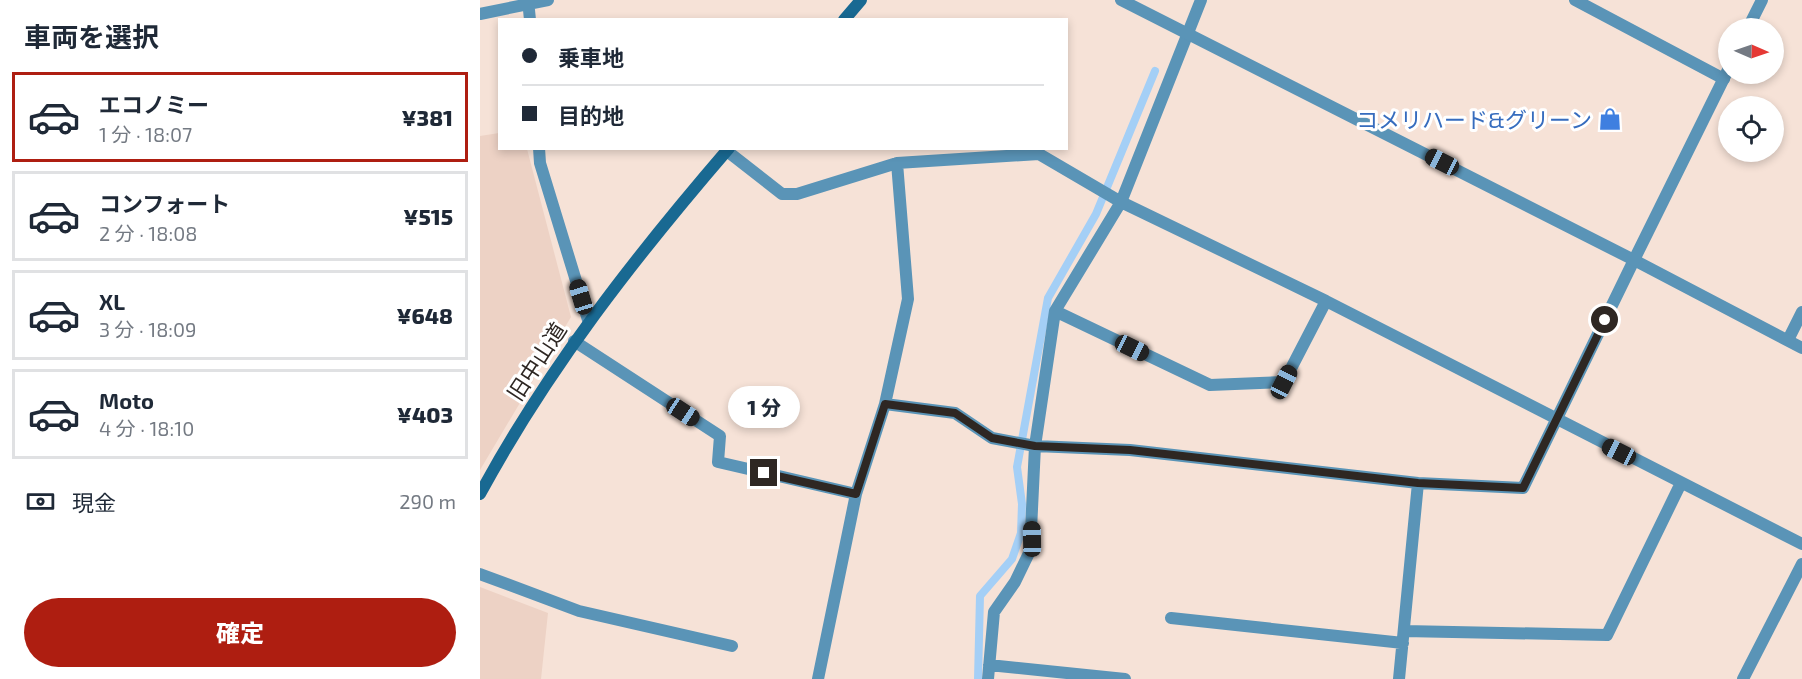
<!DOCTYPE html>
<html lang="ja">
<meta charset="utf-8">
<style>
:root{--surface:#fff;--page:#f6f6f7;--text:#1f2937;--muted:#747a83;--line:#e0e1e3;--accent:#ae1e11}
body{margin:0;font-family:"Exo 2","Noto Sans JP",sans-serif;background:var(--page);color:var(--text);height:100vh;display:flex;flex-direction:column;font-size:22px;white-space:nowrap}
*{box-sizing:border-box;margin:0}
p{font-size:20px;color:var(--muted)}
.icon{flex:none;width:33px;height:33px;fill:none;stroke:currentColor;stroke-width:2;stroke-linecap:round;stroke-linejoin:round}
.map{position:relative;flex:1;overflow:hidden}
.sheet{display:flex;flex-direction:column;background:var(--surface);width:480px}
.sheet>*{flex:none}
.hud{position:absolute;left:18px;top:18px;width:570px;height:132px;border-radius:0px;box-shadow:0 3px 9px #0003;display:grid;align-content:center;height:132px;padding:0 24px;background:var(--surface)}
.needle{width:39px;rotate:92deg}
.tools{position:absolute;left:1238px;top:18px;display:grid;gap:12px}
.tools a{display:grid;place-items:center;width:66px;height:66px;border-radius:50%;background:var(--surface);box-shadow:0 3px 9px #0003;font-size:30px}
.end{position:absolute;width:27px;height:27px;margin:-14px;border:8px solid #2e2723;background:#fff;box-shadow:0 0 0 3px #fff}
.from{border-radius:50%}
.bubble{position:absolute;height:42px;border-radius:21px;background:var(--surface);box-shadow:0 3px 9px #0003;font-size:20px;font-weight:800;line-height:42px;text-align:center}
.car{position:absolute;width:18px;height:36px;margin:-18px -9px;border-radius:8px;box-shadow:0 0 4px 2px #0007;background:linear-gradient(#222 24%,#8ab4d8 0 40%,#222 0 76%,#8ab4d8 0 86%,#222 0)}
.hud b{display:flex;align-items:center;gap:21px;height:57px;font-size:22px}
.hud b+b{border-top:2px solid var(--line)}
.hud i{width:15px;height:15px;background:var(--text)}
ul{padding:0;list-style:none}
li{display:flex;align-items:center;gap:18px;height:90px;margin:0 12px 9px;padding:0 12px;border:3px solid var(--line);border-radius:0px}
li div{flex:1}
li b{display:block;font-size:22px}
li em{font-style:normal;font-weight:800}
li.active{border-color:var(--accent)}
li>.icon{width:54px;height:54px;stroke-width:1.5}
h2{padding:0 24px;font-size:27px;line-height:72px}
.pay{display:flex;align-items:center;gap:15px;height:66px;padding:0 24px;font-size:22px}
.pay p{margin-inline-start:auto}
.action{display:flex;gap:12px;margin-top:auto;padding:12px 24px}
.action a{flex:1;height:69px;border-radius:36px;background:var(--accent);color:#fff;font-size:24px;font-weight:800;line-height:69px;text-align:center}
main{display:flex;flex:1;min-height:0}
.map>svg:first-child{display:block}
.built{fill:#edd2c5}
.lines{fill:none;stroke-linecap:round;stroke-linejoin:round}
.stream{stroke:#a4cff6;stroke-width:8}
.minor{stroke:#5a94b7;stroke-width:12}
.tertiary{stroke:#5a94b7;stroke-width:12}
.secondary{stroke:#196992;stroke-width:12}
.route{stroke:#2e2723;stroke-width:8}
.labels{text-anchor:middle;dominant-baseline:central;stroke-width:6;stroke-linejoin:round;paint-order:stroke}
.shop-label{font-size:22px;fill:#366cbe;stroke:#fff;text-anchor:end}
.street-label{font-size:22px;fill:#2e2723;stroke:#fff}
</style>
<main>
<section class="sheet">
<h2>車両を選択</h2>
<ul>
<li class="active"><svg class="icon" aria-label="car" viewBox="0 0 24 24"><path d="M5 17H2v-5l4-1 3-4h7l3 4 3 1v5h-3M9 17h6M6 11h13"/><circle cx="7" cy="17" r="2"/><circle cx="17" cy="17" r="2"/></svg><div><b>エコノミー</b><p>1 分 · 18:07</p></div><em>¥381</em></li>
<li><svg class="icon" aria-label="car" viewBox="0 0 24 24"><path d="M5 17H2v-5l4-1 3-4h7l3 4 3 1v5h-3M9 17h6M6 11h13"/><circle cx="7" cy="17" r="2"/><circle cx="17" cy="17" r="2"/></svg><div><b>コンフォート</b><p>2 分 · 18:08</p></div><em>¥515</em></li>
<li><svg class="icon" aria-label="car" viewBox="0 0 24 24"><path d="M5 17H2v-5l4-1 3-4h7l3 4 3 1v5h-3M9 17h6M6 11h13"/><circle cx="7" cy="17" r="2"/><circle cx="17" cy="17" r="2"/></svg><div><b>XL</b><p>3 分 · 18:09</p></div><em>¥648</em></li>
<li><svg class="icon" aria-label="car" viewBox="0 0 24 24"><path d="M5 17H2v-5l4-1 3-4h7l3 4 3 1v5h-3M9 17h6M6 11h13"/><circle cx="7" cy="17" r="2"/><circle cx="17" cy="17" r="2"/></svg><div><b>Moto</b><p>4 分 · 18:10</p></div><em>¥403</em></li>
</ul>
<div class="pay"><svg class="icon" aria-label="cash" viewBox="0 0 24 24"><path d="M3 7h18v10H3z"/><circle cx="12" cy="12" r="2"/></svg>現金<p>290 m</p></div>
<div class="action"><a>確定</a></div>
</section>
<div class="map">
<svg width="1322" height="679" viewBox="0 0 1322 679">
<rect width="100%" height="100%" fill="#f6e2d7"/>
<!-- built -->
<path class="built" d="M19,133L20,148L47,149L91,317L0,470V136Z
M0,587L68,613L61,679H0Z"/>
<g class="lines">
<!-- stream -->
<path class="stream" d="M498,679L500,596L532,559L541,533L542,504L537,467L568,298L616,214L675,71"/>
<!-- minor -->
<path class="minor" d="M48,0L50,20
M1095,0L1244,79
M0,14L68,0
M59,148L60,163L108,320
M247,151L302,194H317L417,163L559,154L641,202L846,301L1322,544
M575,311L730,385L804,382L846,301
M1308,340L1322,312
M94,341L240,436L238,462L376,494
M405,404L475,413L512,438L555,446L650,450L938,483L1043,488L1154,260
M0,574L99,611L252,646
M691,618L923,643
M924,631L1127,635L1201,483
M509,665L645,679
M338,679L376,494L405,404L428,299L417,163
M508,679L514,612L535,582L550,551L555,446L575,311L641,202L721,0
M919,679L938,483
M1263,679L1322,564"/>
<!-- tertiary -->
<path class="tertiary" d="M641,0L1154,260L1322,348
M1268,28L1282,0
M1154,260L1248,70"/>
<!-- secondary -->
<path class="secondary" d="M364,20L381,0
M0,494C68,368 156,256 249,148"/>
</g>
<g class="lines">
<!-- route -->
<path class="route" d="M284,473L376,494L405,404L475,413L512,438L555,446L650,450L938,483L1043,488L1125,320"/>
</g>
<!-- icons -->
<defs>
<g id="shop-bare" transform="scale(1.8)"><path d="M-5-2.5h2.3a2.7 3.5 0 0 1 5.4 0H5L5.5 6h-11ZM-1.5-2.5h3a1.5 2.3 0 0 0-3 0Z" fill="#3f7fe0" stroke="#fff" stroke-width="2.5" paint-order="stroke"/></g>
</defs>
<g fill-rule="evenodd">
<use href="#shop-bare" x="1130" y="119"/>
</g>
<g class="labels">
<!-- shop labels -->
<g class="shop-label">
<text x="1112" y="119">コメリハード&amp;グリーン</text>
</g>
<!-- street labels -->
<g class="street-label">
<text transform="translate(56 361) rotate(-57)">旧中山道</text>
</g>
</g>
</svg>
<div class="tools">
<a><svg class="needle" viewBox="-14 -14 28 28"><path d="M0-13l5 13h-10z" fill="#e53935"/><path d="M0 13l5-13h-10z" fill="#747a83"/></svg></a>
<a><svg class="icon" aria-label="locate" viewBox="0 0 24 24"><circle cx="12" cy="12" r="6"/><path d="M12 2v4M12 18v4M2 12h4M18 12h4"/></svg></a>
</div>
<i class="end from" style="left:1125px;top:320px"></i>
<i class="end" style="left:284px;top:473px"></i>
<div class="bubble" style="left:248px;top:386px;width:72px">1 分</div>
<i class="car" style="left:962px;top:162px;rotate:297deg"></i>
<i class="car" style="left:101px;top:297px;rotate:343deg"></i>
<i class="car" style="left:652px;top:348px;rotate:116deg"></i>
<i class="car" style="left:804px;top:382px;rotate:27deg"></i>
<i class="car" style="left:203px;top:412px;rotate:123deg"></i>
<i class="car" style="left:1139px;top:452px;rotate:297deg"></i>
<i class="car" style="left:552px;top:539px;rotate:359deg"></i>
<div class="hud">
<b><i class="from"></i>乗車地</b>
<b><i></i>目的地</b>
</div>
</div>
</main>
